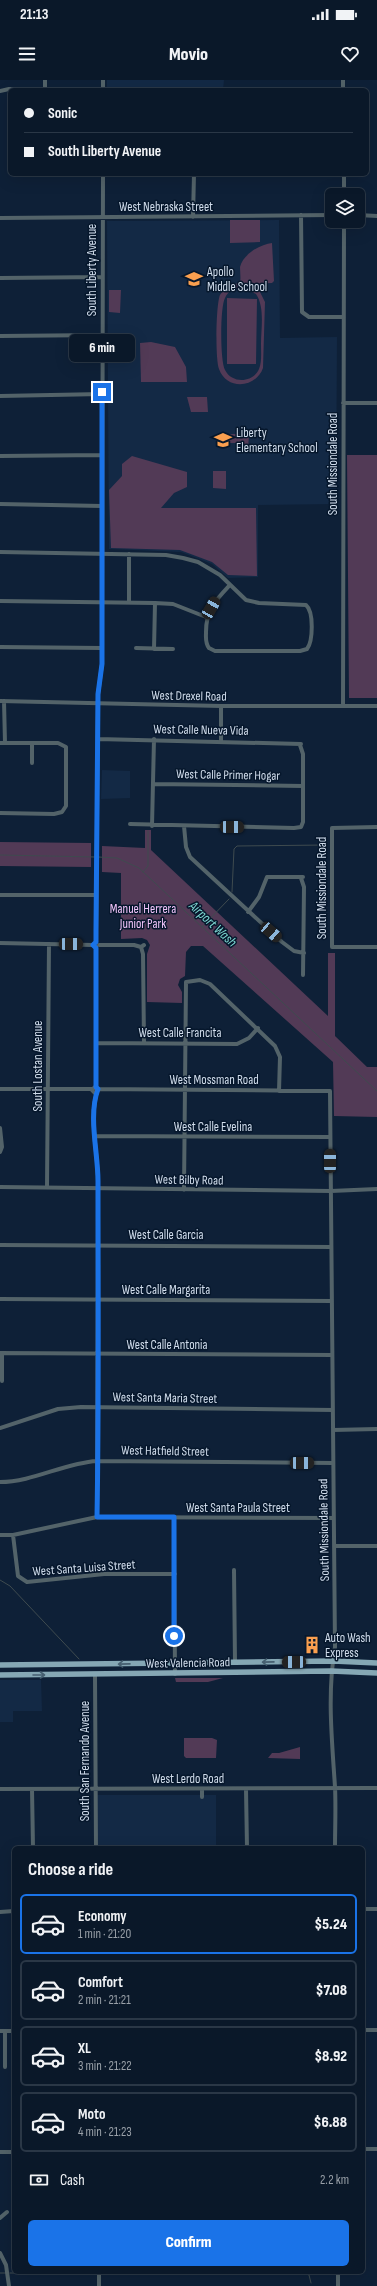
<!DOCTYPE html>
<meta charset="utf-8">
<style>
:root{--surface:#0a1829;--page:#182535;--text:#f1f3f6;--muted:#99a0a8;--line:#2a3746;--accent:#1a73e8}
body{margin:0;font-family:"Sofia Sans Condensed",sans-serif;background:var(--page);color:var(--text);height:100vh;display:flex;flex-direction:column;font-size:15px;white-space:nowrap}
*{box-sizing:border-box;margin:0}
p{font-size:13px;color:var(--muted)}
.icon{flex:none;width:22px;height:22px;fill:none;stroke:currentColor;stroke-width:2;stroke-linecap:round;stroke-linejoin:round}
.map{position:relative;flex:1;overflow:hidden}
.side{position:absolute;left:12px;top:1766px;width:353px;height:428px;display:flex;flex-direction:column;background:var(--surface);border-radius:6px;box-shadow:0 4px 16px #0002,0 0 0 1px var(--line)}
.side>*{flex:none}
.guide{position:absolute;left:8px;top:8px;width:361px;height:88px;border-radius:6px;box-shadow:0 4px 16px #0002,0 0 0 1px var(--line);display:grid;align-content:center;height:88px;padding:0 16px;background:var(--surface)}
.fabs{position:absolute;left:325px;top:108px;display:grid;gap:8px}
.fabs a{display:grid;place-items:center;width:40px;height:40px;border-radius:6px;background:var(--surface);box-shadow:0 4px 16px #0002,0 0 0 1px var(--line);font-size:20px}
.end{position:absolute;width:18px;height:18px;margin:-9px;border:5px solid #1a73e8;background:#fff;box-shadow:0 0 0 2px #fff}
.from{border-radius:50%}
.bubble{position:absolute;height:28px;border-radius:6px;background:var(--surface);box-shadow:0 4px 16px #0002,0 0 0 1px var(--line);font-size:13px;font-weight:800;line-height:28px;text-align:center}
.car{position:absolute;width:12px;height:24px;margin:-12px -6px;border-radius:5px;box-shadow:0 0 3px 1px #0007;background:linear-gradient(#222 24%,#8ab4d8 0 40%,#222 0 76%,#8ab4d8 0 86%,#222 0)}
.guide b{display:flex;align-items:center;gap:14px;height:38px;font-size:15px}
.guide b+b{border-top:1px solid var(--line)}
.guide i{width:10px;height:10px;background:var(--text)}
ul{padding:0;list-style:none}
li{display:flex;align-items:center;gap:12px;height:60px;margin:0 8px 6px;padding:0 8px;border:2px solid var(--line);border-radius:6px}
li div{flex:1}
li b{display:block;font-size:15px}
li em{font-style:normal;font-weight:800}
li.current{border-color:var(--accent)}
li>.icon{width:36px;height:36px;stroke-width:1.5}
h2{padding:0 16px;font-size:18px;line-height:48px}
.pay{display:flex;align-items:center;gap:10px;height:44px;padding:0 16px;font-size:15px}
.pay p{margin-inline-start:auto}
.action{display:flex;gap:8px;margin-top:auto;padding:8px 16px}
.action a{flex:1;height:46px;border-radius:6px;background:var(--accent);color:#fff;font-size:16px;font-weight:800;line-height:46px;text-align:center}
.status{display:flex;justify-content:space-between;align-items:center;height:28px;padding:0 20px;background:var(--surface);direction:ltr}
.status svg{height:11px;fill:currentColor}
header{display:flex;justify-content:space-between;align-items:center;height:52px;padding:0 16px;background:var(--surface);font-size:18px;font-weight:800}
.map>svg:first-child{display:block}
.built{fill:#132945}
.green{fill:#523a56;fill-rule:evenodd}
.lines{fill:none;stroke-linecap:round;stroke-linejoin:round}
.stream{stroke:#3f4b4f;stroke-width:1}
.minor{stroke:#536369;stroke-width:4}
.major{stroke:#85a7b4;stroke-width:5.5}
.oneway{stroke:#465f70}
.route{stroke:#1a73e8;stroke-width:5}
.labels{text-anchor:middle;dominant-baseline:central;stroke-width:3;stroke-linejoin:round;paint-order:stroke}
.street-label{font-size:13px;fill:#d1ddec;stroke:#06172c}
.poi-label{font-size:13px;fill:#d1ddec;stroke:#06172c;text-anchor:start}
.park-label{font-size:13px;fill:#f2c5fb;stroke:#06172c}
.water-label{font-size:14px;font-style:italic;fill:#7ed8d2;stroke:#06172c}
</style>
<div class="status"><b>21:13</b><svg viewBox="0 0 49 12"><path d="M0 12V9h3v3zM5 12V6h3v6zM10 12V3h3v9zM15 12V0h3v12zM26 1h20v11H26zM47 4h2v5h-2z"/></svg></div>
<header><svg class="icon" aria-label="menu" viewBox="0 0 24 24"><path d="M4 6h16M4 12h16M4 18h16"/></svg>Movio<svg class="icon" aria-label="heart" viewBox="0 0 24 24"><path d="M12 20l-8-8c-3-5 5-10 8-4 3-6 11-1 8 4z"/></svg></header>
<div class="map">
<svg width="377" height="2206" viewBox="0 0 377 2206">
<rect width="100%" height="100%" fill="#0e2037"/>
<!-- built -->
<path class="built" d="M107,0H224L223,10H107Z
M279,140L280,258L337,257L336,424L258,425V497L228,498L212,484L181,472L109,469L107,141Z
M102,690L130,691V718L101,719Z
M0,1600H41L42,1631H13V1642H0Z
M97,1715H216V1768H98Z"/>
<!-- green -->
<path class="green" d="M230,140H260V162L230,163Z
M272,163L274,201L272,203L249,204L260,212L265,222L263,288C256,308 227,311 219,289C215,279 216,224 220,215C225,207 232,204 240,203C241,198 240,192 240,187C243,174 261,164 272,163ZM242,207L256,214C265,227 261,249 261,264C261,272 262,282 259,289C253,303 232,304 225,290C220,281 220,227 225,218C228,211 234,208 242,207Z
M109,210H121L120,233L109,232Z
M227,218L257,219L256,284H227Z
M151,262L175,267L186,287L187,302H141L140,263Z
M187,317H207L208,332H191Z
M228,354H249L248,370H241V363H228Z
M347,375H377V618H349Z
M132,376L187,392V407L174,413L161,428H256L257,496L228,495L212,482L180,470L111,468L109,410L122,396V384Z
M213,391H226V409L213,408Z
M145,750H151V770L328,936V873H335V956L367,987H377V1037L334,1036L333,982L203,866H191L186,872L185,896L180,899L178,905L182,912V923L147,922V874L150,865L147,860L142,858L121,859V793L102,792V766L145,768Z
M0,762L91,763V787L0,786Z
M175,1598H223L208,1602H176Z
M184,1658H212L217,1660L216,1678H186L184,1676Z
M300,1667V1679L268,1678L272,1673H279Z"/>
<g class="lines">
<!-- stream -->
<path class="stream" d="M0,775L95,777
M98,777L117,778L139,788L377,1011
M143,792L148,786V751
M232,812L234,769L237,766L326,765
M202,847L229,819
M0,1500L10,1506L79,1579
M303,2192L309,2195L311,2203
M0,2193H6
M10,2193H96
M100,2193L255,2192"/>
<!-- minor -->
<path class="minor" d="M45,0V10
M343,0V10
M68,10H103
M103,10V0
M0,11L9,9L38,10
M344,94V115
M301,135L302,232L309,237H344
M358,135L377,136
M193,137L194,94
M0,138L332,135
M0,198L102,197
M0,256L102,255
M0,316L102,314
M343,323H377
M0,376L102,375
M0,424L102,426
M0,472L166,475L183,478L198,482L220,495L246,520L259,523L306,525C314,532 313,561 307,569
M0,521L155,523L173,524L206,537
M129,523V474
M0,567L102,568
M136,568L173,569
M209,568L215,571H300L307,569
M209,568C205,563 206,558 206,552C206,530 215,521 230,505
M154,569L155,523
M0,621L221,626H377
M4,621L5,663
M221,626V661
M343,626L344,141
M98,659L301,664
M0,663H58L66,667V726L62,732L54,734L0,733
M32,683V664
M153,704L303,706
M130,744L294,748L301,747L303,742V674L300,665
M152,746L154,659
M184,746L186,767L190,777L282,862L294,871L304,873
M377,747L332,748V867H377
M301,798L304,807L303,895
M0,815H96
M248,832L259,817L267,797H303
M96,862L98,615L102,584L103,94
M0,863L93,865
M99,865H134L141,867L144,865
M96,867V1007
M141,867L143,874L144,963
M97,963L237,964L249,958L258,948
M0,1009H92
M98,1009L330,1011L335,1567C327,1614 332,1660 335,1707C336,1727 335,1748 335,1768
M95,1013L92,1010L95,1007L98,1009C88,1036 98,1072 98,1101C98,1213 98,1325 97,1437
M0,1048L2,1067L0,1072
M95,1056L330,1057
M0,1107L331,1111L377,1109
M47,1108L49,864
M184,1110L186,902L200,900L210,904L275,966L280,977L279,1011
M0,1165L331,1167
M0,1219L332,1221
M0,1273L332,1275
M2,1273V1301
M0,1348L58,1329L81,1327L333,1330
M333,1350L377,1349
M0,1402C33,1402 64,1383 97,1381L333,1383
M174,1437L175,1594
M0,1455H13L97,1437L333,1438
M13,1455L18,1496L27,1502L104,1494H175
M334,1466H377
M234,1490L235,1582
M95,1595L96,1768
M0,1709L377,1708
M32,1709L33,1768
M202,1709V1717
M246,1709L247,1768
M363,1829H377
M0,1832L14,1831
M363,1950H377
M0,1951H14
M5,1951V1987
M363,2069H377
M0,2072H14
M0,2138L7,2132
M0,2173L6,2185L9,2206
M99,2192V2206
M338,2192V2206"/>
<!-- major -->
<path class="major" d="M0,1585L333,1581L377,1583
M0,1595L331,1591L377,1593"/>
</g>
<!-- one-way arrows -->
<defs><path id="oneway-shaft" d="M-6 0H5M1.5-3L5.5 0L1.5 3" fill="none" stroke-width="1.6" stroke-linecap="round" stroke-linejoin="round"/></defs>
<g class="oneway">
<use href="#oneway-shaft" transform="translate(268 1582) rotate(179)"/>
<use href="#oneway-shaft" transform="translate(124 1584) rotate(179)"/>
<use href="#oneway-shaft" transform="translate(39 1595)"/>
</g>
<g class="lines">
<!-- route -->
<path class="route" d="M102,312V584L98,614L96,851V862L93,865L96,868V1007L98,1009C88,1036 98,1072 98,1101C98,1213 99,1325 97,1437H174V1556"/>
</g>
<!-- icons -->
<defs>
<g id="school-bare" transform="scale(1.38)"><path d="M0-5L7-2L0 1L-7-2ZM-4 1L0 2.5L4 1V4Q0 6-4 4Z" fill="#fa9f4f" stroke="#06172c" stroke-width="2.5" paint-order="stroke"/></g>
<g id="building-bare" transform="scale(1.38)"><path d="M-4-6H4V6H1V3H-1V6H-4ZM-2.5-4.3h1.7v1.8h-1.7ZM.8-4.3h1.7v1.8H.8ZM-2.5-1h1.7V.8h-1.7ZM.8-1h1.7V.8H.8Z" fill="#fa9f4f" stroke="#06172c" stroke-width="2.5" paint-order="stroke"/></g>
</defs>
<g fill-rule="evenodd">
<use href="#school-bare" x="194" y="199"/>
<use href="#school-bare" x="223" y="360"/>
<use href="#building-bare" x="312" y="1565"/>
</g>
<g class="labels">
<!-- street labels -->
<g class="street-label">
<text x="166" y="127">West Nebraska Street</text>
<text transform="translate(92 190) rotate(-90)">South Liberty Avenue</text>
<text transform="translate(333 384) rotate(-90)">South Missiondale Road</text>
<text transform="translate(189 616) rotate(1)">West Drexel Road</text>
<text transform="translate(201 650) rotate(1)">West Calle Nueva Vida</text>
<text transform="translate(228 695) rotate(1)">West Calle Primer Hogar</text>
<text transform="translate(322 808) rotate(-90)">South Missiondale Road</text>
<text x="180" y="953">West Calle Francita</text>
<text transform="translate(38 986) rotate(-90)">South Lostan Avenue</text>
<text x="214" y="1000">West Mossman Road</text>
<text x="213" y="1047">West Calle Evelina</text>
<text transform="translate(189 1100) rotate(1)">West Bilby Road</text>
<text x="166" y="1155">West Calle Garcia</text>
<text x="166" y="1210">West Calle Margarita</text>
<text x="167" y="1265">West Calle Antonia</text>
<text transform="translate(165 1318) rotate(1)">West Santa Maria Street</text>
<text transform="translate(165 1371) rotate(1)">West Hatfield Street</text>
<text x="238" y="1428">West Santa Paula Street</text>
<text transform="translate(324 1450) rotate(-91)">South Missiondale Road</text>
<text transform="translate(84 1488) rotate(-4)">West Santa Luisa Street</text>
<text transform="translate(188 1583) rotate(-1)">West Valencia Road</text>
<text transform="translate(85 1681) rotate(-90)">South San Fernando Avenue</text>
<text x="188" y="1699">West Lerdo Road</text>
</g>
<!-- poi labels -->
<g class="poi-label">
<text x="207" y="192">Apollo<tspan x="207" dy="15">Middle School</tspan></text>
<text x="236" y="353">Liberty<tspan x="236" dy="15">Elementary School</tspan></text>
<text x="325" y="1558">Auto Wash<tspan x="325" dy="15">Express</tspan></text>
</g>
<!-- park labels -->
<g class="park-label">
<text x="143" y="829">Manuel Herrera<tspan x="143" dy="15">Junior Park</tspan></text>
</g>
<!-- water labels -->
<g class="water-label">
<text transform="translate(213 844) rotate(43)">Airport Wash</text>
</g>
</g>
</svg>
<div class="fabs">
<a><svg class="icon" aria-label="layers" viewBox="0 0 24 24"><path d="M12 4l9 5-9 5-9-5zM3 14l9 5 9-5"/></svg></a>
</div>
<i class="end from" style="left:174px;top:1556px"></i>
<i class="end" style="left:102px;top:312px"></i>
<div class="bubble" style="left:69px;top:254px;width:66px">6 min</div>
<i class="car" style="left:211px;top:528px;rotate:30deg"></i>
<i class="car" style="left:232px;top:747px;rotate:91deg"></i>
<i class="car" style="left:271px;top:852px;rotate:131deg"></i>
<i class="car" style="left:71px;top:864px;rotate:91deg"></i>
<i class="car" style="left:330px;top:1081px;rotate:0deg"></i>
<i class="car" style="left:302px;top:1383px;rotate:90deg"></i>
<i class="car" style="left:294px;top:1582px;rotate:269deg"></i>
<div class="guide">
<b><i class="from"></i>Sonic</b>
<b><i></i>South Liberty Avenue</b>
</div>
<section class="side">
<h2>Choose a ride</h2>
<ul>
<li class="current"><svg class="icon" aria-label="car" viewBox="0 0 24 24"><path d="M5 17H2v-5l4-1 3-4h7l3 4 3 1v5h-3M9 17h6M6 11h13"/><circle cx="7" cy="17" r="2"/><circle cx="17" cy="17" r="2"/></svg><div><b>Economy</b><p>1 min · 21:20</p></div><em>$5.24</em></li>
<li><svg class="icon" aria-label="car" viewBox="0 0 24 24"><path d="M5 17H2v-5l4-1 3-4h7l3 4 3 1v5h-3M9 17h6M6 11h13"/><circle cx="7" cy="17" r="2"/><circle cx="17" cy="17" r="2"/></svg><div><b>Comfort</b><p>2 min · 21:21</p></div><em>$7.08</em></li>
<li><svg class="icon" aria-label="car" viewBox="0 0 24 24"><path d="M5 17H2v-5l4-1 3-4h7l3 4 3 1v5h-3M9 17h6M6 11h13"/><circle cx="7" cy="17" r="2"/><circle cx="17" cy="17" r="2"/></svg><div><b>XL</b><p>3 min · 21:22</p></div><em>$8.92</em></li>
<li><svg class="icon" aria-label="car" viewBox="0 0 24 24"><path d="M5 17H2v-5l4-1 3-4h7l3 4 3 1v5h-3M9 17h6M6 11h13"/><circle cx="7" cy="17" r="2"/><circle cx="17" cy="17" r="2"/></svg><div><b>Moto</b><p>4 min · 21:23</p></div><em>$6.88</em></li>
</ul>
<div class="pay"><svg class="icon" aria-label="cash" viewBox="0 0 24 24"><path d="M3 7h18v10H3z"/><circle cx="12" cy="12" r="2"/></svg>Cash<p>2.2 km</p></div>
<div class="action"><a>Confirm</a></div>
</section>
</div>
